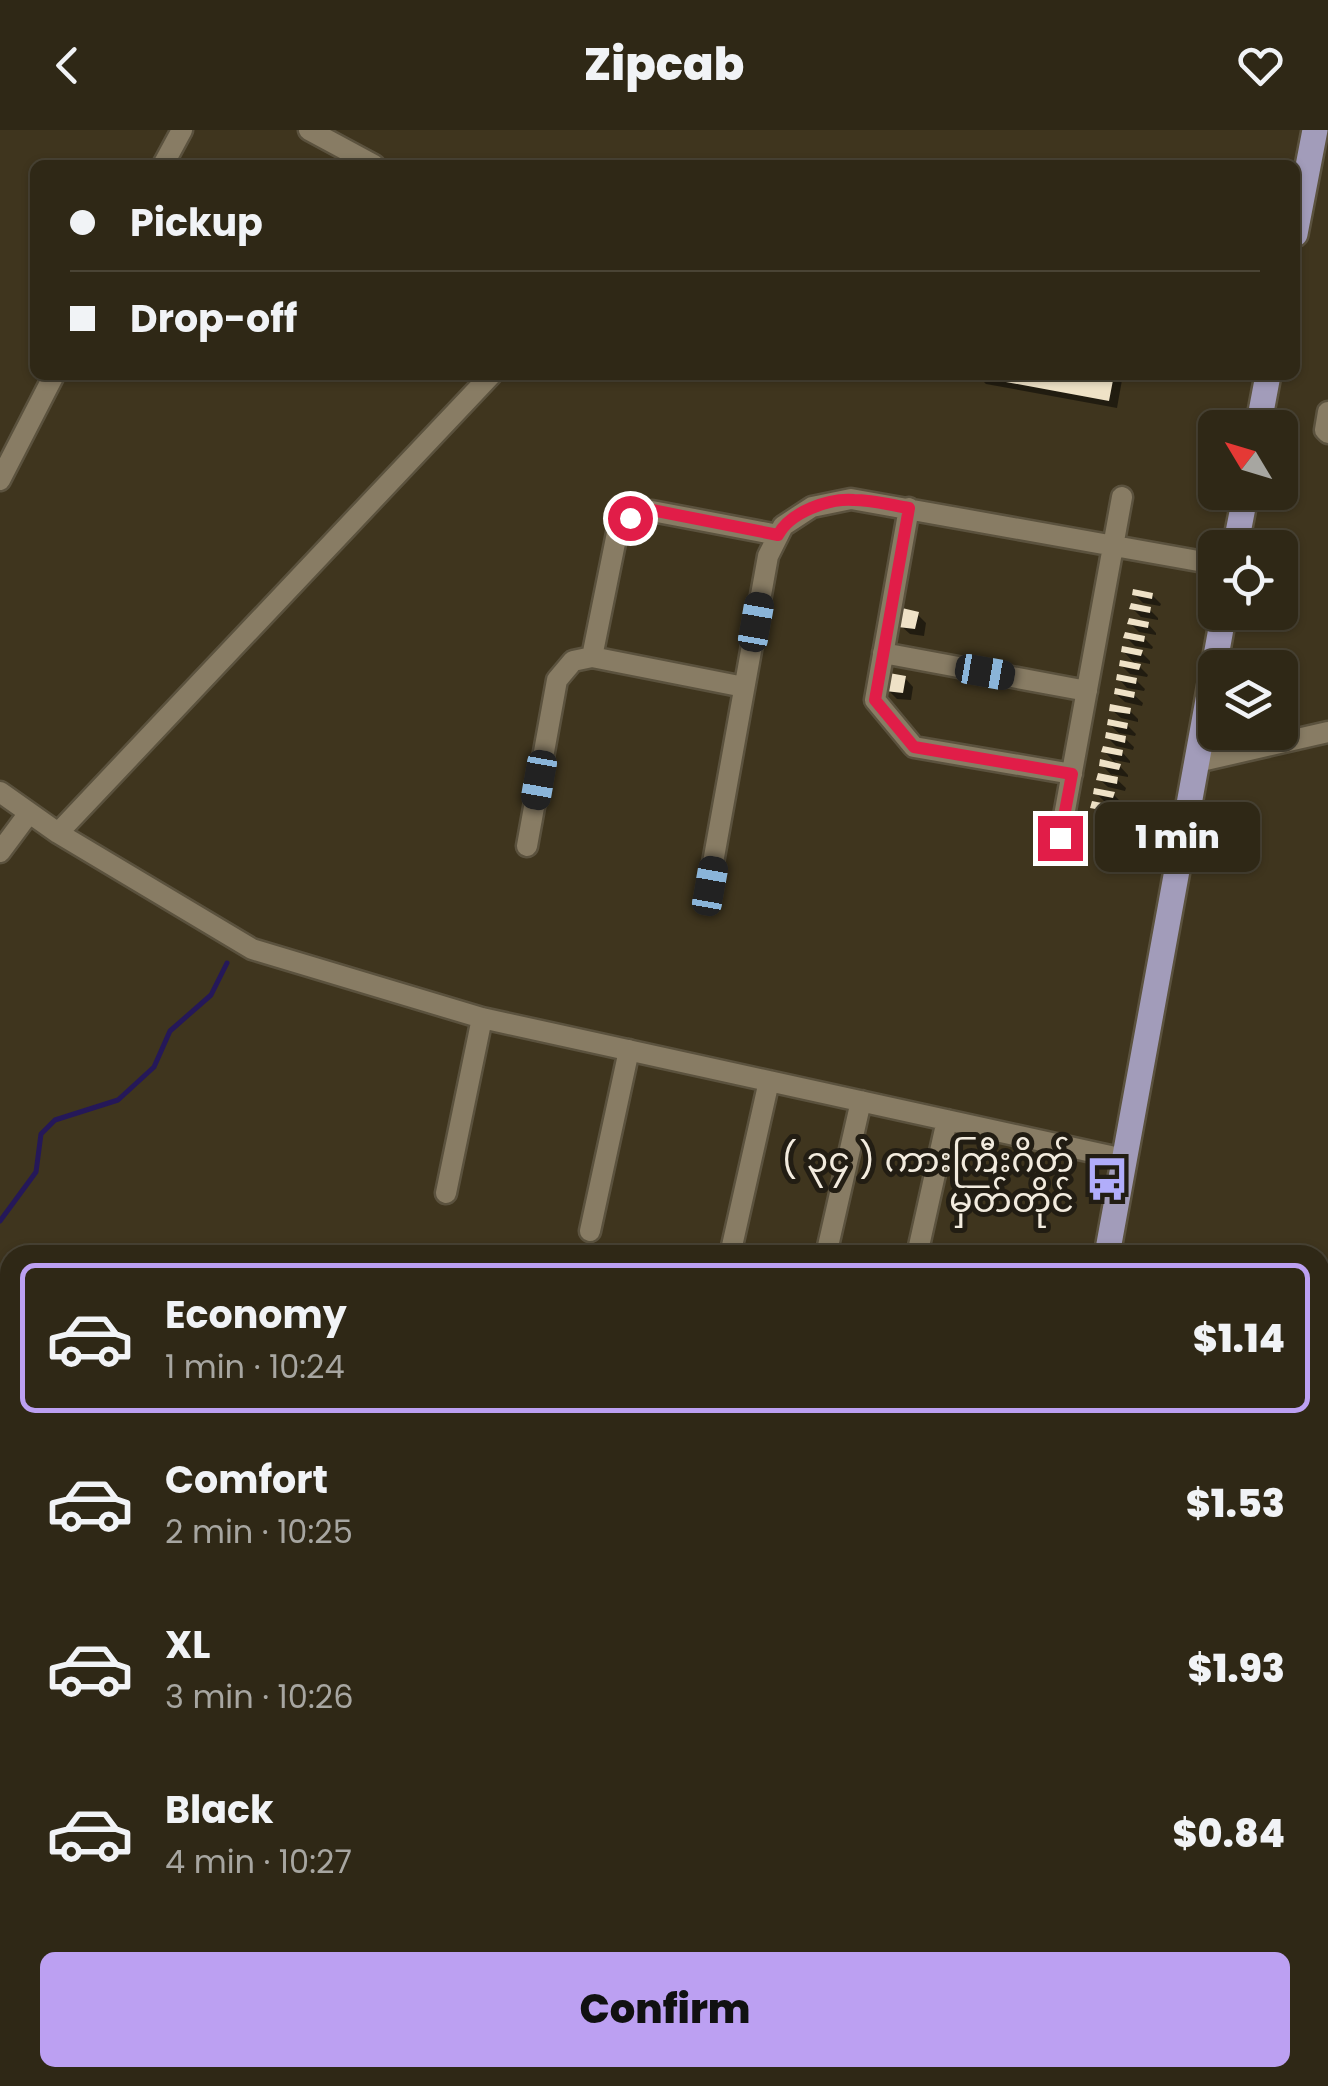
<!DOCTYPE html>
<meta charset="utf-8">
<style>
:root{--surface:#2f2816;--page:#37301f;--text:#f1f3f6;--muted:#a7a6a1;--line:#4a4435;--accent:#bca0f2}
body{margin:0;font-family:Poppins,"Noto Sans Myanmar",sans-serif;background:var(--page);color:var(--text);height:100vh;display:flex;flex-direction:column;font-size:38px;white-space:nowrap}
*{box-sizing:border-box;margin:0}
p{font-size:32px;color:var(--muted)}
.icon{flex:none;width:55px;height:55px;fill:none;stroke:currentColor;stroke-width:2;stroke-linecap:round;stroke-linejoin:round}
.map{position:relative;flex:1;overflow:hidden}
.panel{position:absolute;left:0px;top:1115px;width:1330px;height:842px;display:flex;flex-direction:column;background:var(--surface);border-radius:30px 30px 0 0;box-shadow:0 2px 8px #0004,0 0 0 2px var(--line)}
.panel>*{flex:none}
.hud{position:absolute;left:30px;top:30px;width:1270px;height:220px;border-radius:15px;box-shadow:0 2px 8px #0004,0 0 0 2px var(--line);display:grid;align-content:center;height:220px;padding:0 40px;background:var(--surface)}
.needle{width:65px;rotate:308deg}
.fabs{position:absolute;left:1198px;top:280px;display:grid;gap:20px}
.fabs a{display:grid;place-items:center;width:100px;height:100px;border-radius:15px;background:var(--surface);box-shadow:0 2px 8px #0004,0 0 0 2px var(--line);font-size:50px}
.end{position:absolute;width:45px;height:45px;margin:-22px;border:12px solid #e11d48;background:#fff;box-shadow:0 0 0 5px #fff}
.from{border-radius:50%}
.bubble{position:absolute;height:70px;border-radius:15px;background:var(--surface);box-shadow:0 2px 8px #0004,0 0 0 2px var(--line);font-size:32px;font-weight:800;line-height:70px;text-align:center}
.car{position:absolute;width:30px;height:60px;margin:-30px -15px;border-radius:12px;box-shadow:0 0 8px 2px #0007;background:linear-gradient(#222 24%,#8ab4d8 0 40%,#222 0 76%,#8ab4d8 0 86%,#222 0)}
.hud b{display:flex;align-items:center;gap:35px;height:95px;font-size:38px}
.hud b+b{border-top:2px solid var(--line)}
.hud i{width:25px;height:25px;background:var(--text)}
ul{padding:18px 0 0;list-style:none}
li{display:flex;align-items:center;gap:30px;height:150px;margin:0 20px 15px;padding:0 20px;border:5px solid transparent;border-radius:15px}
li div{flex:1}
li b{display:block;font-size:38px}
li em{font-style:normal;font-weight:800}
li.selected{border-color:var(--accent)}
li>.icon{width:90px;height:90px;stroke-width:1.5}
.primary-button{display:flex;gap:20px;margin-top:auto;padding:20px 40px}
.primary-button a{flex:1;height:115px;border-radius:15px;background:var(--accent);color:#111;font-size:40px;font-weight:800;line-height:115px;text-align:center}
header{display:flex;justify-content:space-between;align-items:center;height:130px;padding:0 40px;background:var(--surface);font-size:45px;font-weight:800}
.map>svg:first-child{display:block}
.water{fill:#251859}
.shadow{fill:#0007}
.lines{fill:none;stroke-linecap:round;stroke-linejoin:round}
.stream{stroke:#251859;stroke-width:5}
.building{fill:#efe2c7}
.minor-casing{stroke:#5b523e;stroke-width:25}
.major-casing{stroke:#5b523e;stroke-width:30}
.minor{stroke:#887c64;stroke-width:20}
.major{stroke:#a29cba;stroke-width:25}
.route{stroke:#e11d48;stroke-width:12}
.labels{text-anchor:middle;dominant-baseline:central;stroke-width:10;stroke-linejoin:round;paint-order:stroke}
.poi-label{font-size:35px;fill:#f2ebde;stroke:#221d13;text-anchor:end}
</style>
<header><svg class="icon" aria-label="back" viewBox="0 0 24 24"><path d="M15 5l-7 7 7 7"/></svg>Zipcab<svg class="icon" aria-label="heart" viewBox="0 0 24 24"><path d="M12 20l-8-8c-3-5 5-10 8-4 3-6 11-1 8 4z"/></svg></header>
<div class="map">
<svg width="1328" height="1956" viewBox="0 0 1328 1956">
<rect width="100%" height="100%" fill="#3f351e"/>
<!-- water -->
<path class="water" d="M0,1828L10,1833V1948H84L80,1956H0Z"/>
<!-- shadow -->
<path class="shadow" d="M977,245H1117L1122,250L1117,278L986,254Z
M1134,464L1152,465L1161,474L1160,476L1143,473L1158,488V490L1141,487L1132,478L1149,479Z
M917,484L926,493L924,506L910,504L901,496Z
M1130,493L1148,494L1156,503V505L1139,502Z
M1126,507L1144,508L1153,517L1152,519L1135,516Z
M1124,522H1141L1150,531V534L1134,531L1148,545L1147,547L1130,544L1121,535L1137,536Z
M905,548L913,557L911,570L897,569L888,560Z
M1119,549L1136,550L1145,559L1144,561L1127,558Z
M1116,564L1134,565L1143,573L1142,576L1125,572Z
M1112,580L1130,581L1138,589V592L1121,588Z
M1109,594L1127,595L1136,604L1135,606L1119,603L1134,617L1133,620L1116,616L1108,608H1124Z
M1104,621L1122,622L1130,631V633L1114,630L1128,645V647L1111,644L1126,658L1125,661L1108,657L1099,649L1116,650L1102,635L1118,636Z
M1096,663L1113,664L1122,673L1121,675L1105,672L1120,686L1119,689L1102,685L1093,677H1110Z
M1320,1465L1328,1467V1495L1320,1493Z
M1153,1948H1193L1192,1956H1151Z"/>
<g class="lines">
<!-- stream -->
<path class="stream" d="M0,1091L36,1042L41,1004L55,990L118,970L154,937L170,901L211,865L227,833"/>
</g>
<!-- building -->
<path class="building" d="M980,245H1114L1109,271L979,247Z
M1133,459L1153,463L1152,469L1132,465Z
M1131,473L1151,477L1150,483L1129,479Z
M902,478L919,482L915,499L898,497Z
M1129,488L1149,492L1148,498L1127,494Z
M1125,502L1145,506L1144,512L1123,508Z
M1122,516L1143,520L1141,526L1121,522Z
M1120,530L1141,534L1139,540L1119,536Z
M889,543L906,546L903,563L885,561Z
M1117,544L1137,548L1136,554L1116,550Z
M1115,558L1135,562L1134,568L1114,564Z
M1110,574L1131,578L1130,584L1109,581Z
M1108,589L1128,593L1127,599L1107,595Z
M1106,602L1126,606L1125,613L1105,608Z
M1103,616L1123,620L1122,626L1101,622Z
M1100,629L1121,634L1119,640L1099,636Z
M1098,643L1118,647L1117,654L1096,650Z
M1094,658L1115,662L1113,668L1093,664Z
M1092,671L1112,675L1111,682L1090,678Z
M1323,1345L1328,1346V1372L1320,1370Z
M1320,1384L1328,1386V1412L1320,1410Z
M1320,1462L1328,1464L1324,1492L1320,1490Z
M1324,1732L1328,1733V1755L1320,1754Z
M1320,1804L1328,1805V1846L1320,1845Z
M1150,1948H1188L1186,1956H1148Z"/>
<g class="lines">
<!-- minor casing -->
<g class="minor-casing">
<path id="minor" d="M309,0L374,35
M163,35L182,0
M1328,282L1325,300L1328,303
M0,350L54,245
M909,378L875,570L914,617L1072,644
M883,523L1087,561
M592,527L617,403L630,387L652,381L778,405
M1197,632L1328,602
M0,662L58,703L252,819L482,888L1124,1029
M58,703L491,245
M1060,708L1122,367
M527,716L557,550L573,531L592,527L744,557
M0,722L29,683
M709,755L768,426L783,396L812,377L851,369L1215,434
M446,1063L482,888
M590,1101L629,920
M730,1125L769,951
M826,1125L861,971
M917,1125L947,990
M1320,1203L1328,1205
M1320,1276L1328,1277
M0,1374L10,1369
M1320,1442L1328,1443
M0,1461L10,1439
M1320,1641L1328,1600
M0,1750L10,1729
M0,1810L10,1813
M88,1956L92,1948
M298,1956L299,1948
M417,1956L419,1948
M546,1956L548,1948
M668,1956L669,1948
M792,1956L793,1948
M1137,1956L1139,1948
M1258,1956L1260,1948"/>
</g>
<!-- major casing -->
<g class="major-casing">
<path id="major" d="M1295,104L1315,0
M1258,298L1268,245
M1235,418L1246,362
M1107,1125L1224,482
M1320,1588L1328,1589
M958,1956L960,1948"/>
</g>
<!-- minor -->
<use href="#minor" class="minor"/>
<!-- major -->
<use href="#major" class="major"/>
</g>
<g class="lines">
<!-- route -->
<path class="route" d="M630,388L652,380L778,405C790,382 829,368 854,370C872,370 891,375 909,378L875,570L914,617L1072,644L1060,708"/>
</g>
<!-- icons -->
<defs>
<g id="bus-bare" transform="scale(3.45)"><path d="M-5-6H5V4H4V6H2V4H-2V6H-4V4H-5ZM-3.5-4V0h7V-4ZM-3.5 1.2v1.5H-2V1.2ZM2 1.2v1.5H3.5V1.2Z" fill="#b1adfa" stroke="#221d13" stroke-width="2.5" paint-order="stroke"/></g>
</defs>
<g fill-rule="evenodd">
<use href="#bus-bare" x="1107" y="1049"/>
</g>
<g class="labels">
<!-- poi labels -->
<g class="poi-label">
<text x="1074" y="1029">( ၃၄ ) ကားကြီးဂိတ်<tspan x="1074" dy="40">မှတ်တိုင်</tspan></text>
</g>
</g>
</svg>
<div class="fabs">
<a><svg class="needle" viewBox="-14 -14 28 28"><path d="M0-13l5 13h-10z" fill="#e53935"/><path d="M0 13l5-13h-10z" fill="#a7a6a1"/></svg></a>
<a><svg class="icon" aria-label="locate" viewBox="0 0 24 24"><circle cx="12" cy="12" r="6"/><path d="M12 2v4M12 18v4M2 12h4M18 12h4"/></svg></a>
<a><svg class="icon" aria-label="layers" viewBox="0 0 24 24"><path d="M12 4l9 5-9 5-9-5zM3 14l9 5 9-5"/></svg></a>
</div>
<i class="end from" style="left:630px;top:388px"></i>
<i class="end" style="left:1060px;top:708px"></i>
<div class="bubble" style="left:1095px;top:672px;width:165px">1 min</div>
<i class="car" style="left:756px;top:492px;rotate:10deg"></i>
<i class="car" style="left:985px;top:542px;rotate:100deg"></i>
<i class="car" style="left:539px;top:650px;rotate:190deg"></i>
<i class="car" style="left:710px;top:756px;rotate:10deg"></i>
<div class="hud">
<b><i class="from"></i>Pickup</b>
<b><i></i>Drop-off</b>
</div>
<section class="panel">
<ul>
<li class="selected"><svg class="icon" aria-label="car" viewBox="0 0 24 24"><path d="M5 17H2v-5l4-1 3-4h7l3 4 3 1v5h-3M9 17h6M6 11h13"/><circle cx="7" cy="17" r="2"/><circle cx="17" cy="17" r="2"/></svg><div><b>Economy</b><p>1 min · 10:24</p></div><em>$1.14</em></li>
<li><svg class="icon" aria-label="car" viewBox="0 0 24 24"><path d="M5 17H2v-5l4-1 3-4h7l3 4 3 1v5h-3M9 17h6M6 11h13"/><circle cx="7" cy="17" r="2"/><circle cx="17" cy="17" r="2"/></svg><div><b>Comfort</b><p>2 min · 10:25</p></div><em>$1.53</em></li>
<li><svg class="icon" aria-label="car" viewBox="0 0 24 24"><path d="M5 17H2v-5l4-1 3-4h7l3 4 3 1v5h-3M9 17h6M6 11h13"/><circle cx="7" cy="17" r="2"/><circle cx="17" cy="17" r="2"/></svg><div><b>XL</b><p>3 min · 10:26</p></div><em>$1.93</em></li>
<li><svg class="icon" aria-label="car" viewBox="0 0 24 24"><path d="M5 17H2v-5l4-1 3-4h7l3 4 3 1v5h-3M9 17h6M6 11h13"/><circle cx="7" cy="17" r="2"/><circle cx="17" cy="17" r="2"/></svg><div><b>Black</b><p>4 min · 10:27</p></div><em>$0.84</em></li>
</ul>
<div class="primary-button"><a>Confirm</a></div>
</section>
</div>
